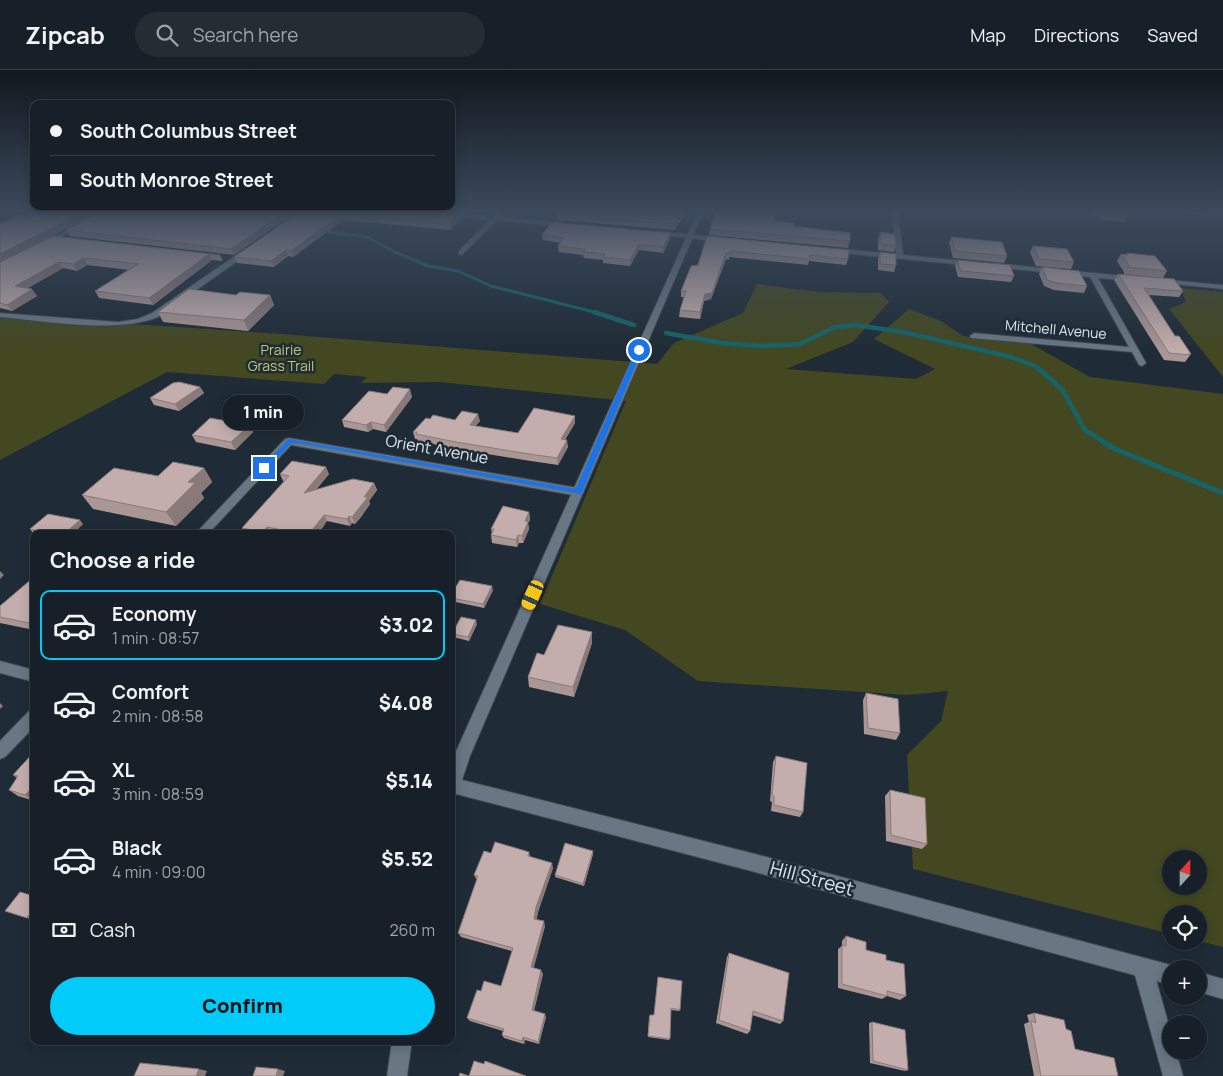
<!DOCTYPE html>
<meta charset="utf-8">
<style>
:root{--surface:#172028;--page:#242d34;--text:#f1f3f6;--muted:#9ea3a8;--line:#363e45;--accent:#00cbf9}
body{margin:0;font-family:Manrope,sans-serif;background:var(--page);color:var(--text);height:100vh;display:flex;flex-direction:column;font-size:19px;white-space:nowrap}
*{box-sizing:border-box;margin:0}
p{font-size:16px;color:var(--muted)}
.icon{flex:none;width:28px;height:28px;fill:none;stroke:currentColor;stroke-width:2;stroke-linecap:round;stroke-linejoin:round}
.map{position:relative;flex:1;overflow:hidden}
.drawer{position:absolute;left:30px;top:460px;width:425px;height:515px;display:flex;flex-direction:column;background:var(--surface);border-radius:10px;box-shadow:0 2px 12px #0003,0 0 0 1px var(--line)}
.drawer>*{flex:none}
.guide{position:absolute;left:30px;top:30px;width:425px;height:110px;border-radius:10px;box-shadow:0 2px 12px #0003,0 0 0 1px var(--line);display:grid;align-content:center;height:110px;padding:0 20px;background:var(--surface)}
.needle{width:32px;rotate:21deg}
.tools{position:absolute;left:1162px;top:780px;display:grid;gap:10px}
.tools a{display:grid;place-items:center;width:45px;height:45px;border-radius:50%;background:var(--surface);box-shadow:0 2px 12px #0003,0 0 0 1px var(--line);font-size:25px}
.end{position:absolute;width:22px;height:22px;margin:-11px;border:6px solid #1a73e8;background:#fff;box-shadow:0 0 0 2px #fff}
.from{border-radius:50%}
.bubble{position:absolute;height:35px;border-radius:18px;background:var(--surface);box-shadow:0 2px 12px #0003,0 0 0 1px var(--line);font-size:16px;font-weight:800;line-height:35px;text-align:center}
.car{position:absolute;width:15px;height:30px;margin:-15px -8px;border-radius:6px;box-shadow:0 0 4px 1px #0007;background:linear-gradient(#f5c518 24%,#345 0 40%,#f5c518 0 76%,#345 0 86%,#f5c518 0)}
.guide b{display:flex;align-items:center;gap:18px;height:48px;font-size:19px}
.guide b+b{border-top:1px solid var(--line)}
.guide i{width:12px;height:12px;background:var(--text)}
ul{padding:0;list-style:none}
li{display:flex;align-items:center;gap:15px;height:70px;margin:0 10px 8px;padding:0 10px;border:2px solid transparent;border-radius:10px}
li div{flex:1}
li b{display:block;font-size:19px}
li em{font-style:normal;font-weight:800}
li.on{border-color:var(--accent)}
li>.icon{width:45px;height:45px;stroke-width:1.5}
h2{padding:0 20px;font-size:22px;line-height:60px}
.pay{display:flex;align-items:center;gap:12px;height:55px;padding:0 20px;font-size:19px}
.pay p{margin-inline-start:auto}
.button{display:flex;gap:10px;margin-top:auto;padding:10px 20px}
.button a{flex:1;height:58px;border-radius:30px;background:var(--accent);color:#111;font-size:20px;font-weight:800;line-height:58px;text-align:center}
header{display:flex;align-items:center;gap:30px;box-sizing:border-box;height:70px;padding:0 25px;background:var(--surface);border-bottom:1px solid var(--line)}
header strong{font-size:24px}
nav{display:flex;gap:28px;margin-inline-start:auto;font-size:18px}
.search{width:350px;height:45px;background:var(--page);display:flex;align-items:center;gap:12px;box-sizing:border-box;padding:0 18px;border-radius:28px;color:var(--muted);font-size:19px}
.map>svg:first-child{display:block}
.green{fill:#434820;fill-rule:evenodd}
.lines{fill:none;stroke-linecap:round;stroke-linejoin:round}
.stream-far2{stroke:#156468;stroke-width:3}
.stream-far1{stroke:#156468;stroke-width:4.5}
.stream{stroke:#156468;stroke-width:5}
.minor-casing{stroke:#3c474f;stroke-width:2}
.tertiary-casing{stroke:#3c474f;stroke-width:2}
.minor{fill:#697683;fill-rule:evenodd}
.tertiary{fill:#697683;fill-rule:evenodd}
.wall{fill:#a99695}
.shaded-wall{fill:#897a79}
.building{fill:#c4aead;stroke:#897a79}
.route{fill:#1a73e8}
.labels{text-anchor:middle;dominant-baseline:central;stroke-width:5;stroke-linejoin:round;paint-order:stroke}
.far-street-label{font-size:14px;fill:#dfe7ee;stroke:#1f2b36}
.far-park-label{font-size:14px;fill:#c0cb6d;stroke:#1f2b36}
.street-label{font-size:16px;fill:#dfe7ee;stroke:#1f2b36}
.near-street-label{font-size:19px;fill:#dfe7ee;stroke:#1f2b36}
</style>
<header>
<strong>Zipcab</strong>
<div class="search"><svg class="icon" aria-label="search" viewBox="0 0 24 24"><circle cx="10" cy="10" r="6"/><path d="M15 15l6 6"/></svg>Search here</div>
<nav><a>Map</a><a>Directions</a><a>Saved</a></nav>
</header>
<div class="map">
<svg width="1223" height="1006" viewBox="0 0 1223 1006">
<rect width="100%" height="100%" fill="#1f2b36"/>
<!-- green -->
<path class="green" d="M757,214L818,222L881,223L889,232L853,272L786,299L916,309L935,299L874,269L909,239L941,251L963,266L1031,274L1090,307L1223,324V877L1199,871V844H1171V864L913,799L907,685L941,651L948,621L907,625L698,611L625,560L540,534L626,331L439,312L361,313L367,307L334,304L324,314L167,302L0,390V248L58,249L282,264L657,294L674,273L743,243ZM1171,789H1199V816H1171Z
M1181,218L1223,222V307L1169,239L1186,232Z"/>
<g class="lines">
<!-- stream-far2 -->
<path class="stream-far2" d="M320,161L367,167L395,182L428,196L458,201L491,216L598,243"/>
<!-- stream-far1 -->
<path class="stream-far1" d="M594,242L634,255
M666,263L721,273L762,276L800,274L835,257L855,255L903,262L1011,287L1035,296L1051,309L1063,321L1085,360L1104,372"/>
<!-- stream -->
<path class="stream" d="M1102,371L1115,379L1223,423"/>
<!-- minor casing -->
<g class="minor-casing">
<path id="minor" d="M103,141H111L46,175L41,174Z
M418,141L493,146L498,143L501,145L500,147L566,153L569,155L566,157L497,150L462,185H459V181L490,150L421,143Z
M892,141H898L903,185L974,192L978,194L974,196L832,182L828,180L832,178L896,184Z
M1180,141L1223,142V146L1183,143Z
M656,161L723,168L726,170L723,172L654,164L653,163Z
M245,179L252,181L158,247C115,264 47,251 0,247V243L118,252L138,249L152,243Z
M991,193L1136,207L1137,209L1133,211L1098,208L1146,293L1142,296L1139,295L1132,282L971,268L970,266L974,263L1129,277L1090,207L994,197L990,195Z
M1158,209L1223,215V219L1161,213H1158Z
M289,368L578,418L584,422L578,426L291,375L208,464H195L285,369Z
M34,639V657L5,687L0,689V671L29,641Z
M1143,888L1150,891L1153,898L1171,963V981H1176L1183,1006H1163L1133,898L1136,891Z"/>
</g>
<!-- tertiary casing -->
<g class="tertiary-casing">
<path id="tertiary" d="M698,141H704L470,686L462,710L755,784L1171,895L1178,899H1171V915L755,802L456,724L451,726V694L454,686Z
M0,591L34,600V612L0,603Z
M1199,902L1223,909V929L1199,922Z
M392,971H412L407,1006H387Z"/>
</g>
<!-- minor -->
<use href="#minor" class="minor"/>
<!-- tertiary -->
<use href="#tertiary" class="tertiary"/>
</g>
<!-- wall -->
<path class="wall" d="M100,141L26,180L54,166L220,185L223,191L212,190L153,235L99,228L95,221L130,200L87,195L77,201L63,198L28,218L37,226L12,241L0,238V153Z
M297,141L234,185L69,166L66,160Z
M300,141H470L468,142L441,141L461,149L450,160L343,150L293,187L288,186L274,197L237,193L234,187Z
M559,141H685L681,153H678L675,160L557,150V145Z
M1090,141H1125L1128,146L1125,152L1101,150L1098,147L1094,146Z
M774,151L850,171L848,178L709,165L710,159Z
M880,162L896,176L894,182L878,180V169Z
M671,163L670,169L663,183L639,180L630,196L603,193V190L584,188L583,185L559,182L558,176L561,173L543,170L542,165Z
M707,166L848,189L846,195L809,191L808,195L729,187V190L726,189L711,229L704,231L700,249L679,247L680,240L684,227H681V221L698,195Z
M951,167L1007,186L1004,193L953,188L949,173Z
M1033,176L1074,192L1071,199L1036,196L1030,182Z
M880,182L896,195L894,202L878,200V189Z
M1127,183L1167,201L1163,208L1124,204V202L1117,191L1121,184L1126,185Z
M957,190L1014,206L1011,212L958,207L955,196Z
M1042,197L1087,216L1084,223L1054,220L1044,216L1039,204Z
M1118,204L1183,221L1179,227L1149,225L1175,266L1191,284L1185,292L1164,290L1114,210Z
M236,225H270L274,235L248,261L163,252L158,242Z
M200,317L204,323L179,341L154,335L150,328Z
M387,324L412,327L386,362L373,359L368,362L344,357L342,350Z
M575,346V353L565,370L568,377L558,395L524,390L457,379L418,371L417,369H415L413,362L430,349L480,351L475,356L518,363Z
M253,362L235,380L196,372L192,365Z
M204,398L212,412L201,423L204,428L176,456L93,439L82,425Z
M280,404H329L316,420L374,413L377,420L369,431L370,434L361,447L355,454L352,453L350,456L327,451L318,464H245L242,458L284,411H283Z
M529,442L530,450L528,453L529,459L523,473H519L517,477L492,473L491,465L492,463L491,459Z
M83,454L72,464H36L33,463L30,459Z
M34,507V560L0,553V536Z
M493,520L484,538L451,531V525Z
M477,554L469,571L453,567L452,564Z
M592,573L574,627L529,617L528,607L544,585Z
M866,623L900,663L896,670L864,664L863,630Z
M34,682V731L18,726L9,720L17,708L13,705Z
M776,686L803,742L800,747L771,741L772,732L770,731L773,692Z
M890,720L927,774L922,779L886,771L885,726Z
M593,781V784L584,816L555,807V805Z
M529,782L530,787L553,798L538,842L536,850L545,856L533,898L543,904L534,941L546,947L539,974L525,970L524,974L504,968L502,965L503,961L470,951L467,948L501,916L512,881L461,867L458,863L477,810L474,805L491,783Z
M846,866L866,880L886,890L906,926L900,930L887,926L882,929L838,918V879L842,876V871Z
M729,883L783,951L780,954L752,945L750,961L747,964L716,953L727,887Z
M658,907L680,940L679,941L671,940L669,970L648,967L649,946L654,945Z
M1034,943L1066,959L1075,979L1118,1006H1034L1024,954L1029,952L1027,945Z
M872,952L908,1000L905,1001L870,993L869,953Z"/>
<!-- shaded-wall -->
<path class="shaded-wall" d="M85,141H100L0,193V184Z
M286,141H297L234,185L231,179Z
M684,141H685L681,153V148Z
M460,143L461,149L450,160L449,153Z
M342,144L343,150L293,187L291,181Z
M678,147V153L675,160V154Z
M671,163L670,169L663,183V177Z
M639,174V180L630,196V190Z
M286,180L288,186L274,197L271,191Z
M726,183V189L711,229L704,231L700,249V242L705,224Z
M209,184L212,190L153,235L149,228Z
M84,188L87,195L77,201L73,194Z
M59,192L63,198L19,223L15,216Z
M32,219L37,226L12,241L7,235Z
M270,225L274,235L248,261L244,250Z
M200,317L204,323L179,341L175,334Z
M410,319L412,327L386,362L384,355Z
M478,344L480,351L471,362L470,355Z
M575,346V353L561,376V369Z
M371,352L373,359L368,362L366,355Z
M250,355L253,362L235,380L231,372Z
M567,370L568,377L558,395L557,388Z
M326,397L329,404L307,430L304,423Z
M204,398L212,412L201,423L204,428L176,456L166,442L188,412Z
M374,413L377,420L369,431L370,434L355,454L352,447L364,427Z
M529,442L530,450L528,453L529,459L523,473L522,466L525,451Z
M324,445L327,451L318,464H309Z
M349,446L352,453L350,456L347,449Z
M80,450L83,454L72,464H64Z
M267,457L271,464H263V462Z
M518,465L519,473L517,477L516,470Z
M0,501L4,505L0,509Z
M492,516L493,520L484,538L483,534Z
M476,550L477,554L469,571L468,567Z
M592,562V573L574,627L573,617Z
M0,633L3,636L0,639Z
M34,716V731L25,725Z
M593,781V784L584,816L583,814Z
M552,793L553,798L538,842L536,854L534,849L536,837Z
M34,838V847L32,850L27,848Z
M544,851L545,856L533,901L531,897Z
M541,900L543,904L533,943L532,940Z
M545,944L546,947L539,974L538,972Z
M523,967L525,970L524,974L522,971Z
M199,999L207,1001L205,1006H196Z
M278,999L285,1001L283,1006H276Z"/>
<!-- building -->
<path class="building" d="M29,141H85L0,184V153H2Z
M100,141H286L231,179L66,160Z
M300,141H440L460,143L449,153L342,144L291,181L286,180L271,191L234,187Z
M559,141H684L681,148L678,147L675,154L557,145Z
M715,141H776L774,151L794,153L793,156L850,163V171L710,159Z
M1102,141H1125L1128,146L1104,144Z
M552,152L671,163L663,177L639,174L630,190L603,187L605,184L583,182L585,179L558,176L564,168L542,165Z
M880,162L895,164L896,176L880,174Z
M54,166L220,185L209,184L149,228L95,221L138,194L84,188L73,194L59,192L15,216L32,219L7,235L0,233V192Z
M707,166L849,180L848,189L810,185L809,189L730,181L729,184L726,183L712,223L705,224L700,242L680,240L686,221H681L691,196L698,195Z
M951,167L1002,172L1007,186L955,181Z
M1033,176L1067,179L1074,192L1039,189Z
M880,182L896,184V195L880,194Z
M1127,183L1155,186L1167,201L1127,197L1129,196L1121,184L1128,185Z
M957,190L1010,195L1014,206L961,201Z
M1042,197L1079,201L1087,216L1057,213L1047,210Z
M1118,204L1174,209L1183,221L1144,218L1175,266H1179L1191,284H1188L1190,285L1169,283Z
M189,219L236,225L240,222L270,225L244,250L158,242Z
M179,312L200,317L175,334L150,328L173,313Z
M393,317L410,319L384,355L371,352L366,355L342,350L369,321L387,324Z
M534,338L575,346L561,369L567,370L557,388L523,383L456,372L416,364L417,362H413L426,348L430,349L433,345L455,350L462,341L478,344L470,355L518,363Z
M210,348L250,355L231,372L192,365Z
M292,391L326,397L304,423L353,409L374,413L364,427H368L352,447L349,446L347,449L324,445L309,464H303L267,457L263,462L242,458L289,406L280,404Z
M173,392L204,398L188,412L195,413L166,442L82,425L114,398L158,406Z
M503,436L529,442L525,451L528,452L522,466L518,465L516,470L491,465L494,459H491Z
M48,444L80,450L64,464H58L53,462L51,464H49L30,459Z
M34,507V554L0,547V536Z
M460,510L492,516L483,534L451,528V525Z
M461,547L476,550L468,567L452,564Z
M558,555L592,562L573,617L528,607L537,583L544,585Z
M866,623L898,629L900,663L868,658Z
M34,682V716L25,725L9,720L18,706L13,705Z
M776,686L807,693L803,742L774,735V726L772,725Z
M890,720L925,728L927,774L891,765Z
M495,772L529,782L528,786L552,793L536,837L534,849L544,851L531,897L541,900L532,940L545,944L538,972L523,967L522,971L502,965L504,959L467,948L477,920L481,921L484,911L501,916L513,878L458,863L478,806L474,805L484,781L491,783Z
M565,773L593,781L583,814L555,805Z
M20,822L34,826V838L27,848L5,841Z
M846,866L866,872V880L886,885V890L904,894L906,926L887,921V926L842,914V875L846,876Z
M729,883L789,903L783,951L753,941L750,961L719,950Z
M658,907L682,911L680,940L671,938L670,969L648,966L650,945H654Z
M1034,943L1064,950L1066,959L1071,961L1075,979L1114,988L1118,1006H1041L1031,951L1036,953Z
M872,952L905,960L908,1000L873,991Z
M474,991L484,994L485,991L526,1006H459L460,1003L469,1006Z
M140,993L199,999L196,1006H134Z
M256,997L278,999L276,1006H253Z"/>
<!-- sky -->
<linearGradient id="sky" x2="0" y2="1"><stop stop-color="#11181e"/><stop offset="0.5" stop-color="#3c4a5d"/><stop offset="1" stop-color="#3c4a5d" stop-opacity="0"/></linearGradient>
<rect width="1223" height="282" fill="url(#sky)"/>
<!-- route -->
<path class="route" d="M639,278L642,280L581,424L303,374L291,373L267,399L261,398L289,369L576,419L636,280Z"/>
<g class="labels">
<!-- far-street labels -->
<g class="far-street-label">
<text transform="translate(1056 259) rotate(5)">Mitchell Avenue</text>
</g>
<!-- far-park labels -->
<g class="far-park-label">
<text x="281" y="279">Prairie<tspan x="281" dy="16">Grass Trail</tspan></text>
</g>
<!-- street labels -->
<g class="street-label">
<text transform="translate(437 379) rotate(10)">Orient Avenue</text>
</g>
<!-- near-street labels -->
<g class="near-street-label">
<text transform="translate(812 808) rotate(15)">Hill Street</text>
</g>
</g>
</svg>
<div class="tools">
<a><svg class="needle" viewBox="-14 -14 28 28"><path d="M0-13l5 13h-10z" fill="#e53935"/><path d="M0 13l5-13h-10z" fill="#9ea3a8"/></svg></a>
<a><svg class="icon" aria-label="locate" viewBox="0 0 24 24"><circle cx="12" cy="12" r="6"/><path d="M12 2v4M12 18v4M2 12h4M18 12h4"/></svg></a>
<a>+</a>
<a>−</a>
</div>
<i class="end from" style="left:639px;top:280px"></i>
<i class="end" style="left:264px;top:398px"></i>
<div class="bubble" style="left:222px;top:325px;width:82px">1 min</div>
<i class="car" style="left:533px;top:525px;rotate:204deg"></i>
<div class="guide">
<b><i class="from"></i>South Columbus Street</b>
<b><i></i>South Monroe Street</b>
</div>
<section class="drawer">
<h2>Choose a ride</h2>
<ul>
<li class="on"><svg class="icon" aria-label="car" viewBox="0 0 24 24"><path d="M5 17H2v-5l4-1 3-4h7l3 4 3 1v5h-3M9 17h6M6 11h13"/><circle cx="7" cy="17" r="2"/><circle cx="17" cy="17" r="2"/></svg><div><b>Economy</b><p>1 min · 08:57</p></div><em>$3.02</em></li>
<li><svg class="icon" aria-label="car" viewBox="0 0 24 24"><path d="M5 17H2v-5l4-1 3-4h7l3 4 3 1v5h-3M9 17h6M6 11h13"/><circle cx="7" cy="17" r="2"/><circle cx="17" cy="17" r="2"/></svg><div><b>Comfort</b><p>2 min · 08:58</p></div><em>$4.08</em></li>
<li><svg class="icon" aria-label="car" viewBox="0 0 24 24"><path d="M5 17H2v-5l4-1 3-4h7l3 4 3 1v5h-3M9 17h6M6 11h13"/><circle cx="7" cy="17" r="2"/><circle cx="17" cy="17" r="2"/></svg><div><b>XL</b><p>3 min · 08:59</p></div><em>$5.14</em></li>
<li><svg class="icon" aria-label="car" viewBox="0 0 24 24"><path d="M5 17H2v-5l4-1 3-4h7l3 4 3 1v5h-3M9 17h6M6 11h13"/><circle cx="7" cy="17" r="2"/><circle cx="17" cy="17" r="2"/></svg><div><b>Black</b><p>4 min · 09:00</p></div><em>$5.52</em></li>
</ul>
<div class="pay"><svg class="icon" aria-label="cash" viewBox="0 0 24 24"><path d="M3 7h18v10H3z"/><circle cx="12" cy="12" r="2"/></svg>Cash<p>260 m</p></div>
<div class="button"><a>Confirm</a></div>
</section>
</div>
